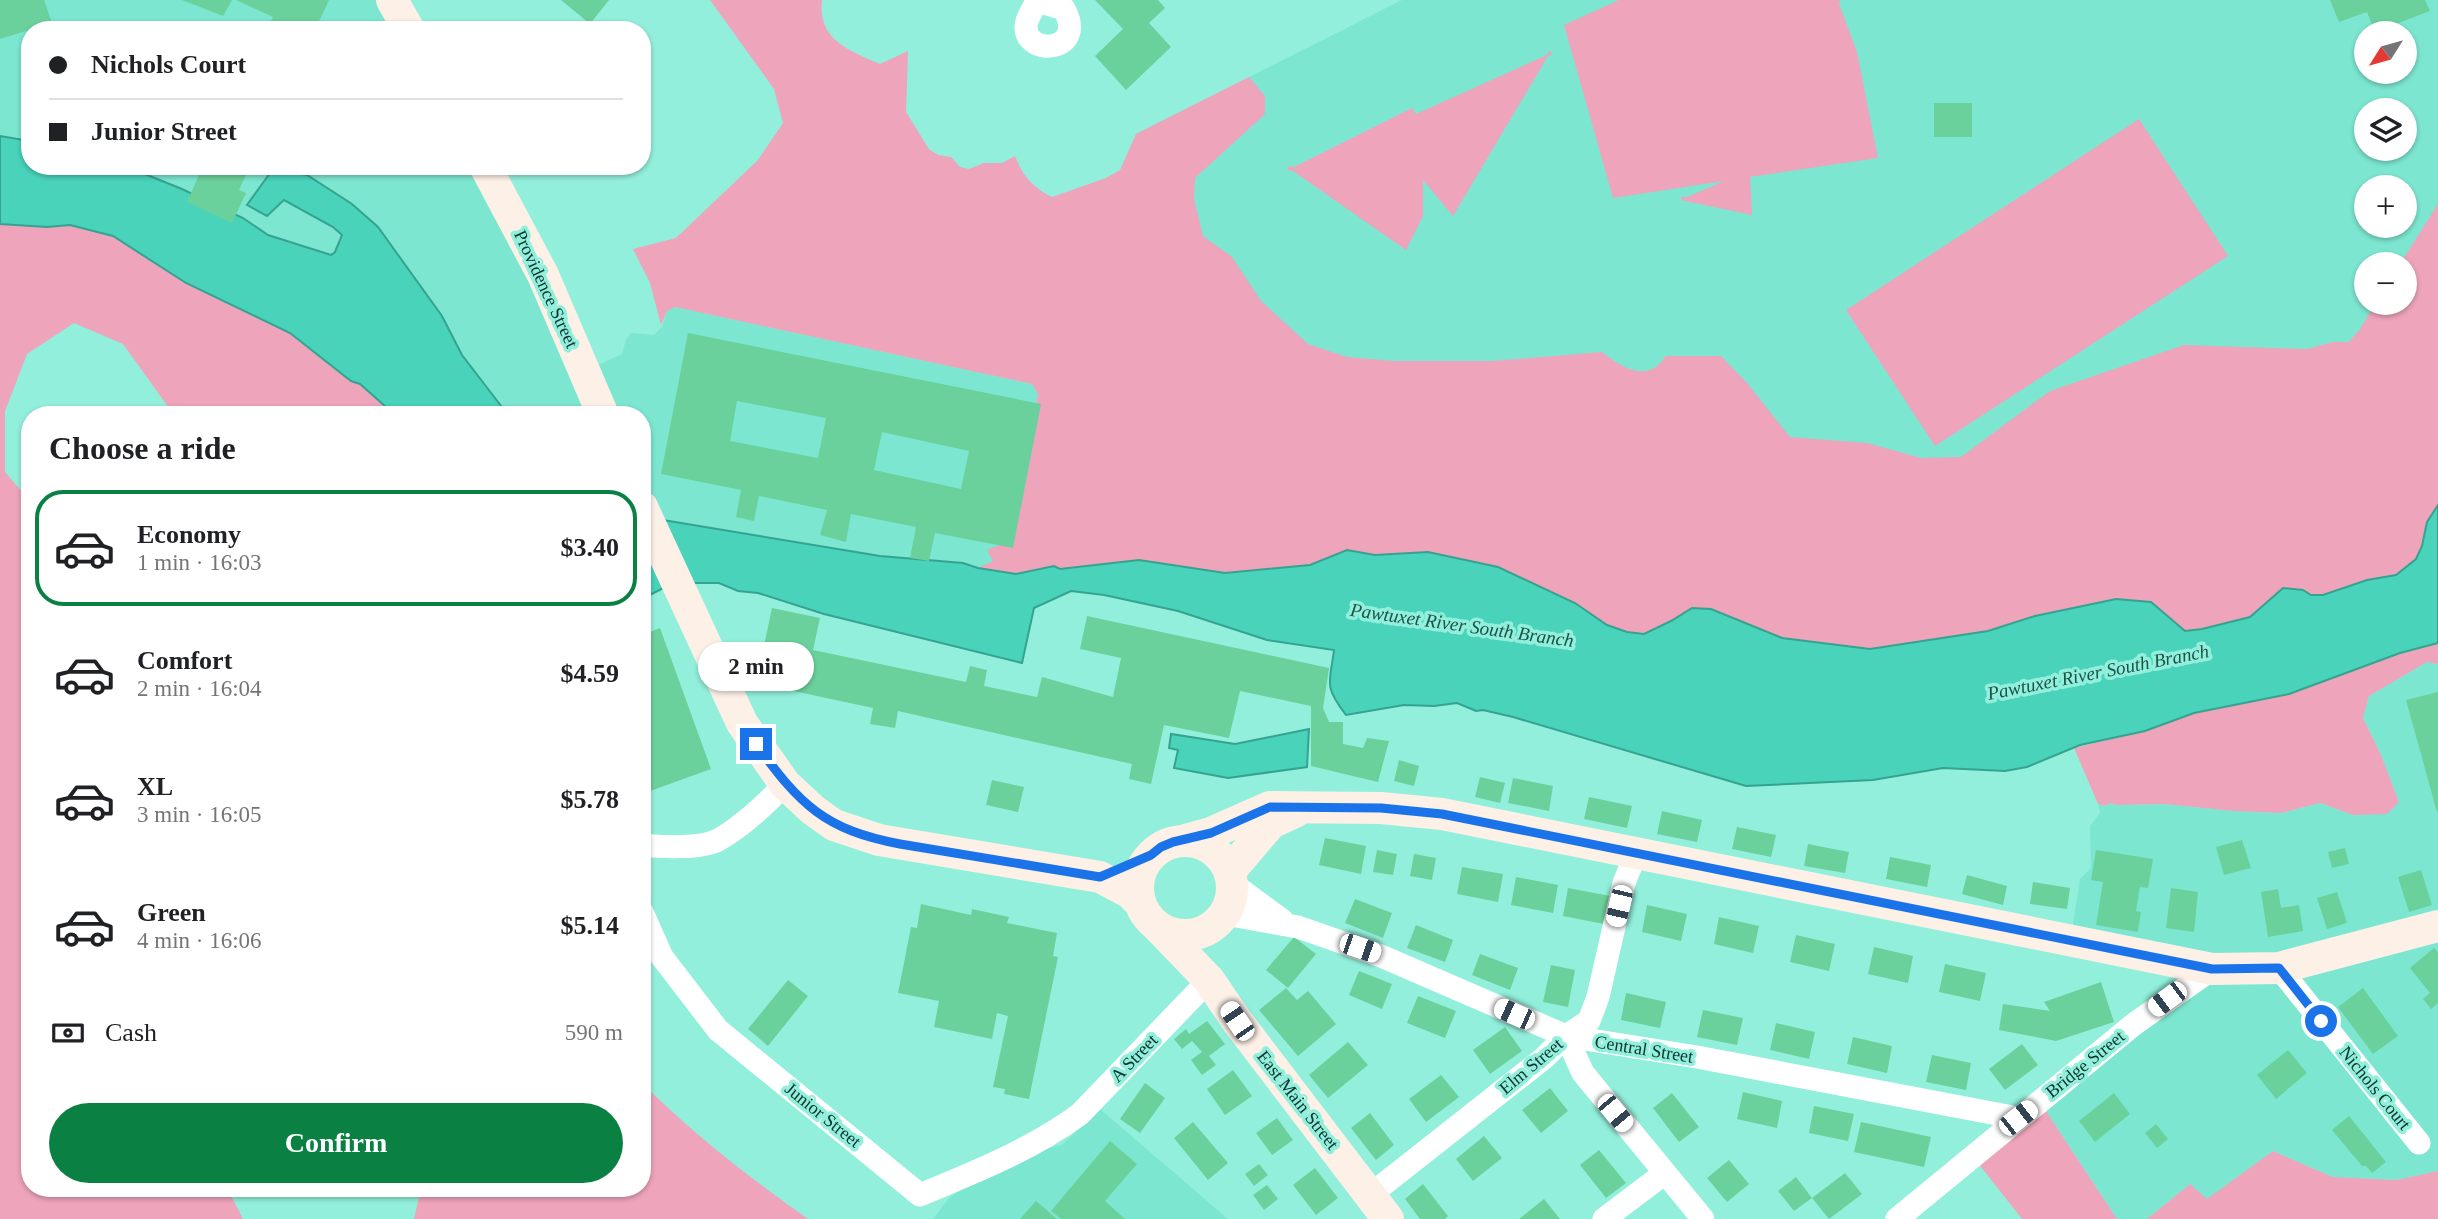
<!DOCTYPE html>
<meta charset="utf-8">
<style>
:root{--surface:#fff;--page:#f6f6f6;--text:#202124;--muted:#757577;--line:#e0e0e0;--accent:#0b8043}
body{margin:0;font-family:Georgia,serif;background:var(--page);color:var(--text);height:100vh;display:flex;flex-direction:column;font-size:26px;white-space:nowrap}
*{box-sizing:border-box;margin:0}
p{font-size:23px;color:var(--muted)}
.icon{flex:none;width:38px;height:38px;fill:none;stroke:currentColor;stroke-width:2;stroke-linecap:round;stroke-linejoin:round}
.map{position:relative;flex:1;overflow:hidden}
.drawer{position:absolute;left:21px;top:406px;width:630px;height:791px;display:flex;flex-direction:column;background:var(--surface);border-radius:28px;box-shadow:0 2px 5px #0004}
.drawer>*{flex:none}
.top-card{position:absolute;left:21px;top:21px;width:630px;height:154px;border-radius:28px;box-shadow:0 2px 5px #0004;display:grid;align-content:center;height:154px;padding:0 28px;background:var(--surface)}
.needle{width:46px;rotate:233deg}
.tools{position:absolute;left:2354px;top:21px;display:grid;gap:14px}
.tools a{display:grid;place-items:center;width:63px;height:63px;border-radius:50%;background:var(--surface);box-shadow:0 2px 5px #0004;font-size:35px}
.end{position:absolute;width:32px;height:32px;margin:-16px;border:9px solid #1a73e8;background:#fff;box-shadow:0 0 0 4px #fff}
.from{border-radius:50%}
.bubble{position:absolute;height:49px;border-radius:24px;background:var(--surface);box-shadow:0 2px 5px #0004;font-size:23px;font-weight:600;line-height:49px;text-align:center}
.car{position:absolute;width:21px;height:42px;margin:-21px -10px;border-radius:9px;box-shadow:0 0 5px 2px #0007;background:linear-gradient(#fff 24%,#345 0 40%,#fff 0 76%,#345 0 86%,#fff 0)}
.top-card b{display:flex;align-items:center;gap:24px;height:66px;font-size:26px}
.top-card b+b{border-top:2px solid var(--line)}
.top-card i{width:18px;height:18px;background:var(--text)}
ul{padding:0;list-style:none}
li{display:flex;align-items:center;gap:21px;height:116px;margin:0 14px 10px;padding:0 14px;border:4px solid transparent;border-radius:28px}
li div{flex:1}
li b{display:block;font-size:26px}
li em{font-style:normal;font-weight:600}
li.active{border-color:var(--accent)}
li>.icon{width:63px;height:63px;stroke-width:1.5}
h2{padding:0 28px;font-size:32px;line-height:84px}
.pay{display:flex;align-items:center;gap:18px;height:77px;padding:0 28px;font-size:26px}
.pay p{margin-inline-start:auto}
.primary-button{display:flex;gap:14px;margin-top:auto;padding:14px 28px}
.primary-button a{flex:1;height:80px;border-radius:42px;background:var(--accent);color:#fff;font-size:28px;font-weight:600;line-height:80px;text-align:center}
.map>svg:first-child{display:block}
.built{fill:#7ce6d0;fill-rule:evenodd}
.green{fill:#eea4bb}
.water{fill:#48d3ba;stroke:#35a390;stroke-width:2}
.building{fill:#6bd19c;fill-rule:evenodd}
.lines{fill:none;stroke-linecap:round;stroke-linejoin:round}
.street{stroke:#fff;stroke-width:23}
.secondary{stroke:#fcf0e7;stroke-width:32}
.route{stroke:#1a73e8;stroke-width:9}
.labels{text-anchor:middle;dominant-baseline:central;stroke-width:7;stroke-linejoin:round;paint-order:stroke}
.street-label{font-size:18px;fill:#0a342d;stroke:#92efdb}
.water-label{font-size:19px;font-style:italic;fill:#195348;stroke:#92efdb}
</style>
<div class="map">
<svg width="2438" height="1219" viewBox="0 0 2438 1219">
<rect width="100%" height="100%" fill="#92efdb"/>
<!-- built -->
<path class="built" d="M0,0H390L407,30H30V141L0,136Z
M1402,0H2438V521L1173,475L1136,134ZM2366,33H2404V72H2366ZM2366,110H2404V149H2366ZM2366,187H2404V226H2366ZM2366,264H2404V303H2366Z
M125,166H483L585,371L622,354L626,340L631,333L654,335L662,327L667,311L675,307L1032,384L1038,394L1013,517L993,561L978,568L963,563L880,556L651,518L642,510V415H508L462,355L442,316L378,227L284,200L333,227L342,235L339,238L335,252L331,255L268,235L243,218L182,189Z
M2427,662L2438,664V1171L2396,1180L2333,1177L2273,1151L2207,1200L2190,1184L2147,1219H2117L2040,1102L2200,976L2071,937L2080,879L2091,868L2090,826L2100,813L2098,804L2106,806L2110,803L2117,805L2164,804L2234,811L2281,813L2320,803L2353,815L2399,802L2381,755L2363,718L2369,696Z
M1100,1109L1228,1219H933L949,1198L978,1179L1022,1154L1062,1145Z"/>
<!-- green -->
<path class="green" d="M710,0H822C817,40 850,51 880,64L908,51L906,112L929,149L938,155L951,157L960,167L969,169L984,163H1002L1015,156C1023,176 1032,187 1052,197L1106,178L1120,170L1136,134L1249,77L1265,96V114L1195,178L1194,199L1203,236L1232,257L1261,301L1308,344L1347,357L1394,361H1492L1602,352C1615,362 1636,378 1654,368C1659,366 1663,359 1666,356H1721L1747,383L1790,437L1867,443L1921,458L1961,457L2050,391L2184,345L2307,349L2333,342H2349L2360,329L2376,303H2404V264H2400L2438,204V505L2427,522L2422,546L2416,559L2396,575L2367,580L2323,595H2311L2283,588L2250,617L2202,629L2185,631L2151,602L2035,616L1988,631L1870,649L1782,638L1711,609L1692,608L1671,621L1644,634L1627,632L1607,625L1575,603L1428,552L1375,555L1347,550L1310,565L1225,573L1139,560L1060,569L1054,566L1016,574L978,568L993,561L987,550L1000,545L1014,517L1038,394L1032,384L675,307L667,311L661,325L650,283L633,249L676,238L758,160L783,123L774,89Z
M1619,0H1840L1839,4L1857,52L1878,158L1750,177L1752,215L1681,200V197H1687L1724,181L1613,198L1564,25Z
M1550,50L1552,55L1548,56L1453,216L1423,180V216L1406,250L1293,171L1287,170L1289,166L1294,167L1412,108L1416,114L1547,55Z
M2139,119L2228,256L1935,446L1846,310Z
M0,224L47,227L70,225L113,236L186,283L290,333L351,381L359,384L395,415H174L123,344L74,323L27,354L5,411V472L30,501V1188H227L243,1219H0Z
M2438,643V664L2427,662L2369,696L2363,718L2381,755L2399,802L2387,814L2353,815L2320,803L2281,813L2234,811L2164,804L2117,805L2110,803L2106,806L2098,804L2074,748L2145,731L2194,713L2289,694L2400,653Z
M642,1083C693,1134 750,1178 808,1219H414L421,1188H642Z
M2040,1102L2117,1219H2022L1974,1158Z
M2273,1151L2333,1177L2396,1180L2438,1171V1219H2147L2190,1184L2207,1199Z"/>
<!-- water -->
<path class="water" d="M0,136L30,141V166H125L182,189L243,218L268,235L331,255L335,252L342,235L333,227L284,200L267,216L247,205L270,173L281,170L307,175L352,204L378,227L442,316L462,355L508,415H395L360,384L351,381L290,333L186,283L113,236L70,225L47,227L0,224Z
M2438,505V643L2400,653L2289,694L2194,713L2145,731L2080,745L2027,767L2005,771L1943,768L1873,780L1746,786L1513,717L1483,710L1476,711L1457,703L1434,706L1404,705L1346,715C1323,685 1330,683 1334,650L1267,640L1178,611L1104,595L1071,591L1034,608L1022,663L824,614L758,593L738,591L719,583H673L642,599V510L651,518L880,556L963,563L978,568L1016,574L1054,566L1060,569L1139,560L1225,573L1310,565L1347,550L1375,555L1428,552L1498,567L1575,603L1607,625L1627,632L1644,634L1671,621L1692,608L1711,609L1782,638L1870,649L1988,631L2035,616L2116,599L2151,602L2185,631L2202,629L2250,617L2283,588L2303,590L2311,595H2323L2367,580L2396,575L2416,559L2422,546L2427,522Z
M1309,729L1307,767L1228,778L1174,768L1178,750L1169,748L1171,734L1235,744Z"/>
<!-- building -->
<path class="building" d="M0,0H44L52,23L0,39Z
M182,0H232L223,16Z
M236,0H329L315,30H267L273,17Z
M561,0H609L590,24Z
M1095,0H1158L1165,8L1149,23L1171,47L1126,90L1095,56L1123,29Z
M2330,0H2425L2430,11L2375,32L2367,12L2339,22Z
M1934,103H1972V137H1934Z
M203,166H250L239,190L246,193L232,223L187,202Z
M688,333L1041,404L1013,548L935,533L929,561L910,558L916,527L851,514L846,542L820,535L827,510L759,496L754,521L736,517L741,490L661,474ZM737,401L826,418L818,458L730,441ZM882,432L969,451L961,489L874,470Z
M772,608L820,618L813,650L966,682L970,666L987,670L984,686L1037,697L1042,677L1113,697L1121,658L1080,649L1087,616L1329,668L1323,708L1329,722H1343V744L1363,748L1367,738L1389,741L1378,782L1311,766V706L1240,691L1229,738L1164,725L1151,784L1129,779L1132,764L898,711L895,728L870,724L873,708L756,683Z
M660,628L711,769L642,794V635Z
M2438,692V812H2437L2406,700Z
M1399,760L1419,766L1414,786L1394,781Z
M1480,777L1505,783L1500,803L1475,797Z
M1513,778L1553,786L1549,811L1508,803Z
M992,780L1024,787L1018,812L986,805Z
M1589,797L1632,806L1627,828L1584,819Z
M1662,811L1702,820L1697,842L1657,834Z
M1737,827L1776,835L1771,857L1732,849Z
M1325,838L1366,846L1361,874L1319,865Z
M2242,840L2251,868L2224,875L2216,847Z
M1808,844L1849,852L1845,873L1804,866Z
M2345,848L2349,864L2332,868L2328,852Z
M1377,850L1397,854L1393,875L1373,872Z
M2096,850L2153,859L2148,888L2140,887L2136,911L2141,912L2138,932L2096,925L2103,882L2091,880Z
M1414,854L1436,858L1432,880L1410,876Z
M1890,857L1931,865L1927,887L1886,879Z
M1462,867L1503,874L1498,902L1457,894Z
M2421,870L2432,905L2409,912L2398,877Z
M1967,875L2007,886L2003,905L1962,894Z
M1516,877L1558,885L1553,913L1511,905Z
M2033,882L2070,888L2067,909L2030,904Z
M1568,888L1610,896L1604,924L1563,916Z
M2171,888L2198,892L2194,932L2166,928Z
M2278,889L2281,908L2299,905L2303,931L2268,937L2261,892Z
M2337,892L2347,923L2327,929L2317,898Z
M1355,899L1392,913L1383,938L1345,923Z
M921,904L971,915L972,909L1009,917L1007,923L1057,933L1053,956L1058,957L1029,1099L1004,1094L1005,1089L993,1087L1008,1016L997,1013L992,1039L934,1027L939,1001L898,993L911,927L917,928Z
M1647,905L1687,914L1681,941L1642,932Z
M1719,917L1759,926L1753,953L1714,944Z
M1416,925L1453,940L1445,962L1407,948Z
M1796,935L1835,944L1829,971L1790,962Z
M1294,937L1316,954L1288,988L1266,970Z
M1874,947L1913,956L1908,983L1868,974Z
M2434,948L2438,952V1003L2431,1009L2423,999L2430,993L2410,968Z
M1480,954L1518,968L1510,990L1472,975Z
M1945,964L1986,973L1980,1001L1939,992Z
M1551,965L1575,970L1568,1007L1543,1002Z
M1359,971L1392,984L1382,1009L1349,995Z
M788,980L808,996L768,1046L748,1029Z
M2101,982L2114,1022L2056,1041L1999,1030L2003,1004L2050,1011L2044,1002Z
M1286,988L1297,1000L1308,991L1336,1024L1298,1056L1259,1010Z
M2363,988L2398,1036L2373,1054L2338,1007Z
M1626,993L1666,1002L1660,1028L1621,1020Z
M1418,996L1456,1011L1445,1038L1407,1023Z
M1703,1010L1743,1018L1737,1045L1697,1037Z
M1207,1021L1225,1044L1209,1056L1216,1065L1202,1075L1191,1060L1202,1052L1192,1041L1182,1049L1174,1039L1186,1029L1189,1034Z
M1776,1023L1815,1032L1809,1059L1770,1050Z
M1505,1027L1522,1051L1490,1074L1473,1050Z
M1853,1037L1892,1046L1887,1073L1847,1064Z
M1348,1042L1368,1065L1328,1098L1309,1075Z
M2022,1044L2038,1065L2005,1090L1989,1069Z
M2288,1050L2307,1073L2276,1099L2257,1075Z
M1932,1055L1971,1063L1966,1090L1926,1082Z
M1233,1070L1252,1096L1225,1115L1207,1089Z
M1441,1075L1459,1097L1426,1122L1409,1099Z
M1145,1083L1165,1098L1140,1133L1120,1119Z
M1550,1088L1568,1111L1541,1133L1522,1110Z
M1743,1092L1782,1101L1777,1128L1737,1119Z
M1672,1093L1699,1127L1679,1142L1653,1108Z
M2114,1093L2130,1114L2095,1142L2079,1121Z
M1814,1106L1854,1114L1848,1141L1809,1133Z
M1370,1113L1394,1145L1376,1160L1351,1128Z
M2349,1116L2386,1162L2372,1173L2366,1166H2362L2332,1130Z
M1277,1118L1293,1140L1272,1155L1256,1133Z
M1193,1122L1228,1163L1208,1180L1174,1138Z
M1861,1122L1931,1137L1924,1167L1854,1152Z
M2156,1124L2168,1139L2157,1148L2145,1133Z
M1484,1136L1502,1158L1473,1181L1456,1159Z
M1110,1141L1137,1164L1105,1201L1125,1219H1061L1051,1211Z
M1599,1150L1626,1183L1606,1198L1580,1165Z
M1729,1160L1749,1184L1727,1202L1707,1178Z
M1259,1164L1268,1175L1254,1186L1245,1174Z
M1315,1168L1338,1198L1316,1215L1293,1185Z
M1845,1173L1862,1194L1829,1219L1812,1198Z
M1796,1177L1812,1198L1794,1211L1778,1191Z
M1423,1184L1448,1216L1445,1219H1420L1405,1199Z
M1267,1185L1278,1199L1264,1210L1253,1195Z
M1544,1199L1560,1219H1519Z
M1036,1201L1057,1219H1020Z"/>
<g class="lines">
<!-- street -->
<path class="street" d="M1037,1L1064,9C1088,52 1026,57 1026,27C1026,19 1033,9 1037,1Z
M642,845C661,847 701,849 718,840C743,826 765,805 785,784
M1233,884L1282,920
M642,912L662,957L718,1030L920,1195C975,1172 1033,1149 1080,1114L1209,980
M1225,914L1298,927L1381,956L1566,1036L1697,1057L2018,1118
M2279,968L2419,1143
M1566,1036L1583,1073L1703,1219
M1370,1195L1544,1058L1566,1036L1589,1021L1598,997L1624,883L1636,853
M1604,1219L1665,1173
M1897,1219L2133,1025L2212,969"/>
<!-- secondary -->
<path class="secondary" d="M392,0L409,30
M485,166L543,275L603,415
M642,507L742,723L785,784L813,810L834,825L879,840L1100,877L1130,893L1141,904
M1186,840L1211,833L1270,807L1381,808L1442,814L2212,969L2279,968L2438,926
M1138 888a47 47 0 1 1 94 0a47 47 0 1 1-94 0Z
M1230,871L1271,823L1295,812
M1156,925L1209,980L1237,1021L1388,1219"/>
</g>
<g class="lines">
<!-- route -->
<path class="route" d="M756,744C800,805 825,830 900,844L1100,877L1151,855L1161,847L1173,842L1211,833L1270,807L1381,808L1442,814L2212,969L2279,968L2321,1021"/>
</g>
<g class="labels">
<!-- street labels -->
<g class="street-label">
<text transform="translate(546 289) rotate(65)">Providence Street</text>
<text transform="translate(1644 1049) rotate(9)">Central Street</text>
<text transform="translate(1134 1058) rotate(-46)">A Street</text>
<text transform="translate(2085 1064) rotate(-39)">Bridge Street</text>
<text transform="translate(1531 1066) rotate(-40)">Elm Street</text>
<text transform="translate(2375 1088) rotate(51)">Nichols Court</text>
<text transform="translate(1298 1100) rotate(52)">East Main Street</text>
<text transform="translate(823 1115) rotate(39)">Junior Street</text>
</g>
<!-- water labels -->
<g class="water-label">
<text transform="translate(1462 625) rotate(8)">Pawtuxet River South Branch</text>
<text transform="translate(2098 672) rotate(-11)">Pawtuxet River South Branch</text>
</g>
</g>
</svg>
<div class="tools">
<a><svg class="needle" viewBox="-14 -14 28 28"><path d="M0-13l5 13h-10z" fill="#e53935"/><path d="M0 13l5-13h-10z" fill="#757577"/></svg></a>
<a><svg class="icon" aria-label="layers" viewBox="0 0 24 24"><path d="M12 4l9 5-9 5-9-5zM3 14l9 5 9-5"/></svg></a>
<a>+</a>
<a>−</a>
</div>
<i class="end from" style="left:2321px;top:1021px"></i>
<i class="end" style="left:756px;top:744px"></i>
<div class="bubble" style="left:698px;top:642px;width:116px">2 min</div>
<i class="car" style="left:1619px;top:906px;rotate:193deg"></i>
<i class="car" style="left:1360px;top:948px;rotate:109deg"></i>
<i class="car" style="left:2167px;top:999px;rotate:233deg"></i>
<i class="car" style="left:1514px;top:1014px;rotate:294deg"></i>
<i class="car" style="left:1237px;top:1021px;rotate:326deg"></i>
<i class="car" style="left:1615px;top:1113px;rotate:140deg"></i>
<i class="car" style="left:2018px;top:1118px;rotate:52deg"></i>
<div class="top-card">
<b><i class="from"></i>Nichols Court</b>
<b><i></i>Junior Street</b>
</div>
<section class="drawer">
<h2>Choose a ride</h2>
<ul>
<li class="active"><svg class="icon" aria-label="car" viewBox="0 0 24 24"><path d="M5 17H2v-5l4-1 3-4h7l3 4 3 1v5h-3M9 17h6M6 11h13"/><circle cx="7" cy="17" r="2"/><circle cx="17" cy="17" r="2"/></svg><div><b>Economy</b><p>1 min · 16:03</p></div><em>$3.40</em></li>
<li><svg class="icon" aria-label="car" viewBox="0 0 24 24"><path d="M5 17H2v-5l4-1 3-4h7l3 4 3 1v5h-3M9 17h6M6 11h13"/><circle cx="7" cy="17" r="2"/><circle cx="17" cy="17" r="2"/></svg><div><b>Comfort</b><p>2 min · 16:04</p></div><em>$4.59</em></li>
<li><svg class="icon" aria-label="car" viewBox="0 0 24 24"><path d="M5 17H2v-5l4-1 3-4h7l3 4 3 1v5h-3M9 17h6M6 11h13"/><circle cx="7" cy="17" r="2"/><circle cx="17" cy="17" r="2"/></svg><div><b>XL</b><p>3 min · 16:05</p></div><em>$5.78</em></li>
<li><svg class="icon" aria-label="car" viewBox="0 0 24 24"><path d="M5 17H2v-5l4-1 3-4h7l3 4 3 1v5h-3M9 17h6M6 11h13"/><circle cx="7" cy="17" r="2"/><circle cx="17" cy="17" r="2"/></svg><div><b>Green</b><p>4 min · 16:06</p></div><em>$5.14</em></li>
</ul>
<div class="pay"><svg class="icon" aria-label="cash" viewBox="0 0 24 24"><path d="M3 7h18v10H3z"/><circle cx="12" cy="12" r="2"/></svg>Cash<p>590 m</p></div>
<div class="primary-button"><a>Confirm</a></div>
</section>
</div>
